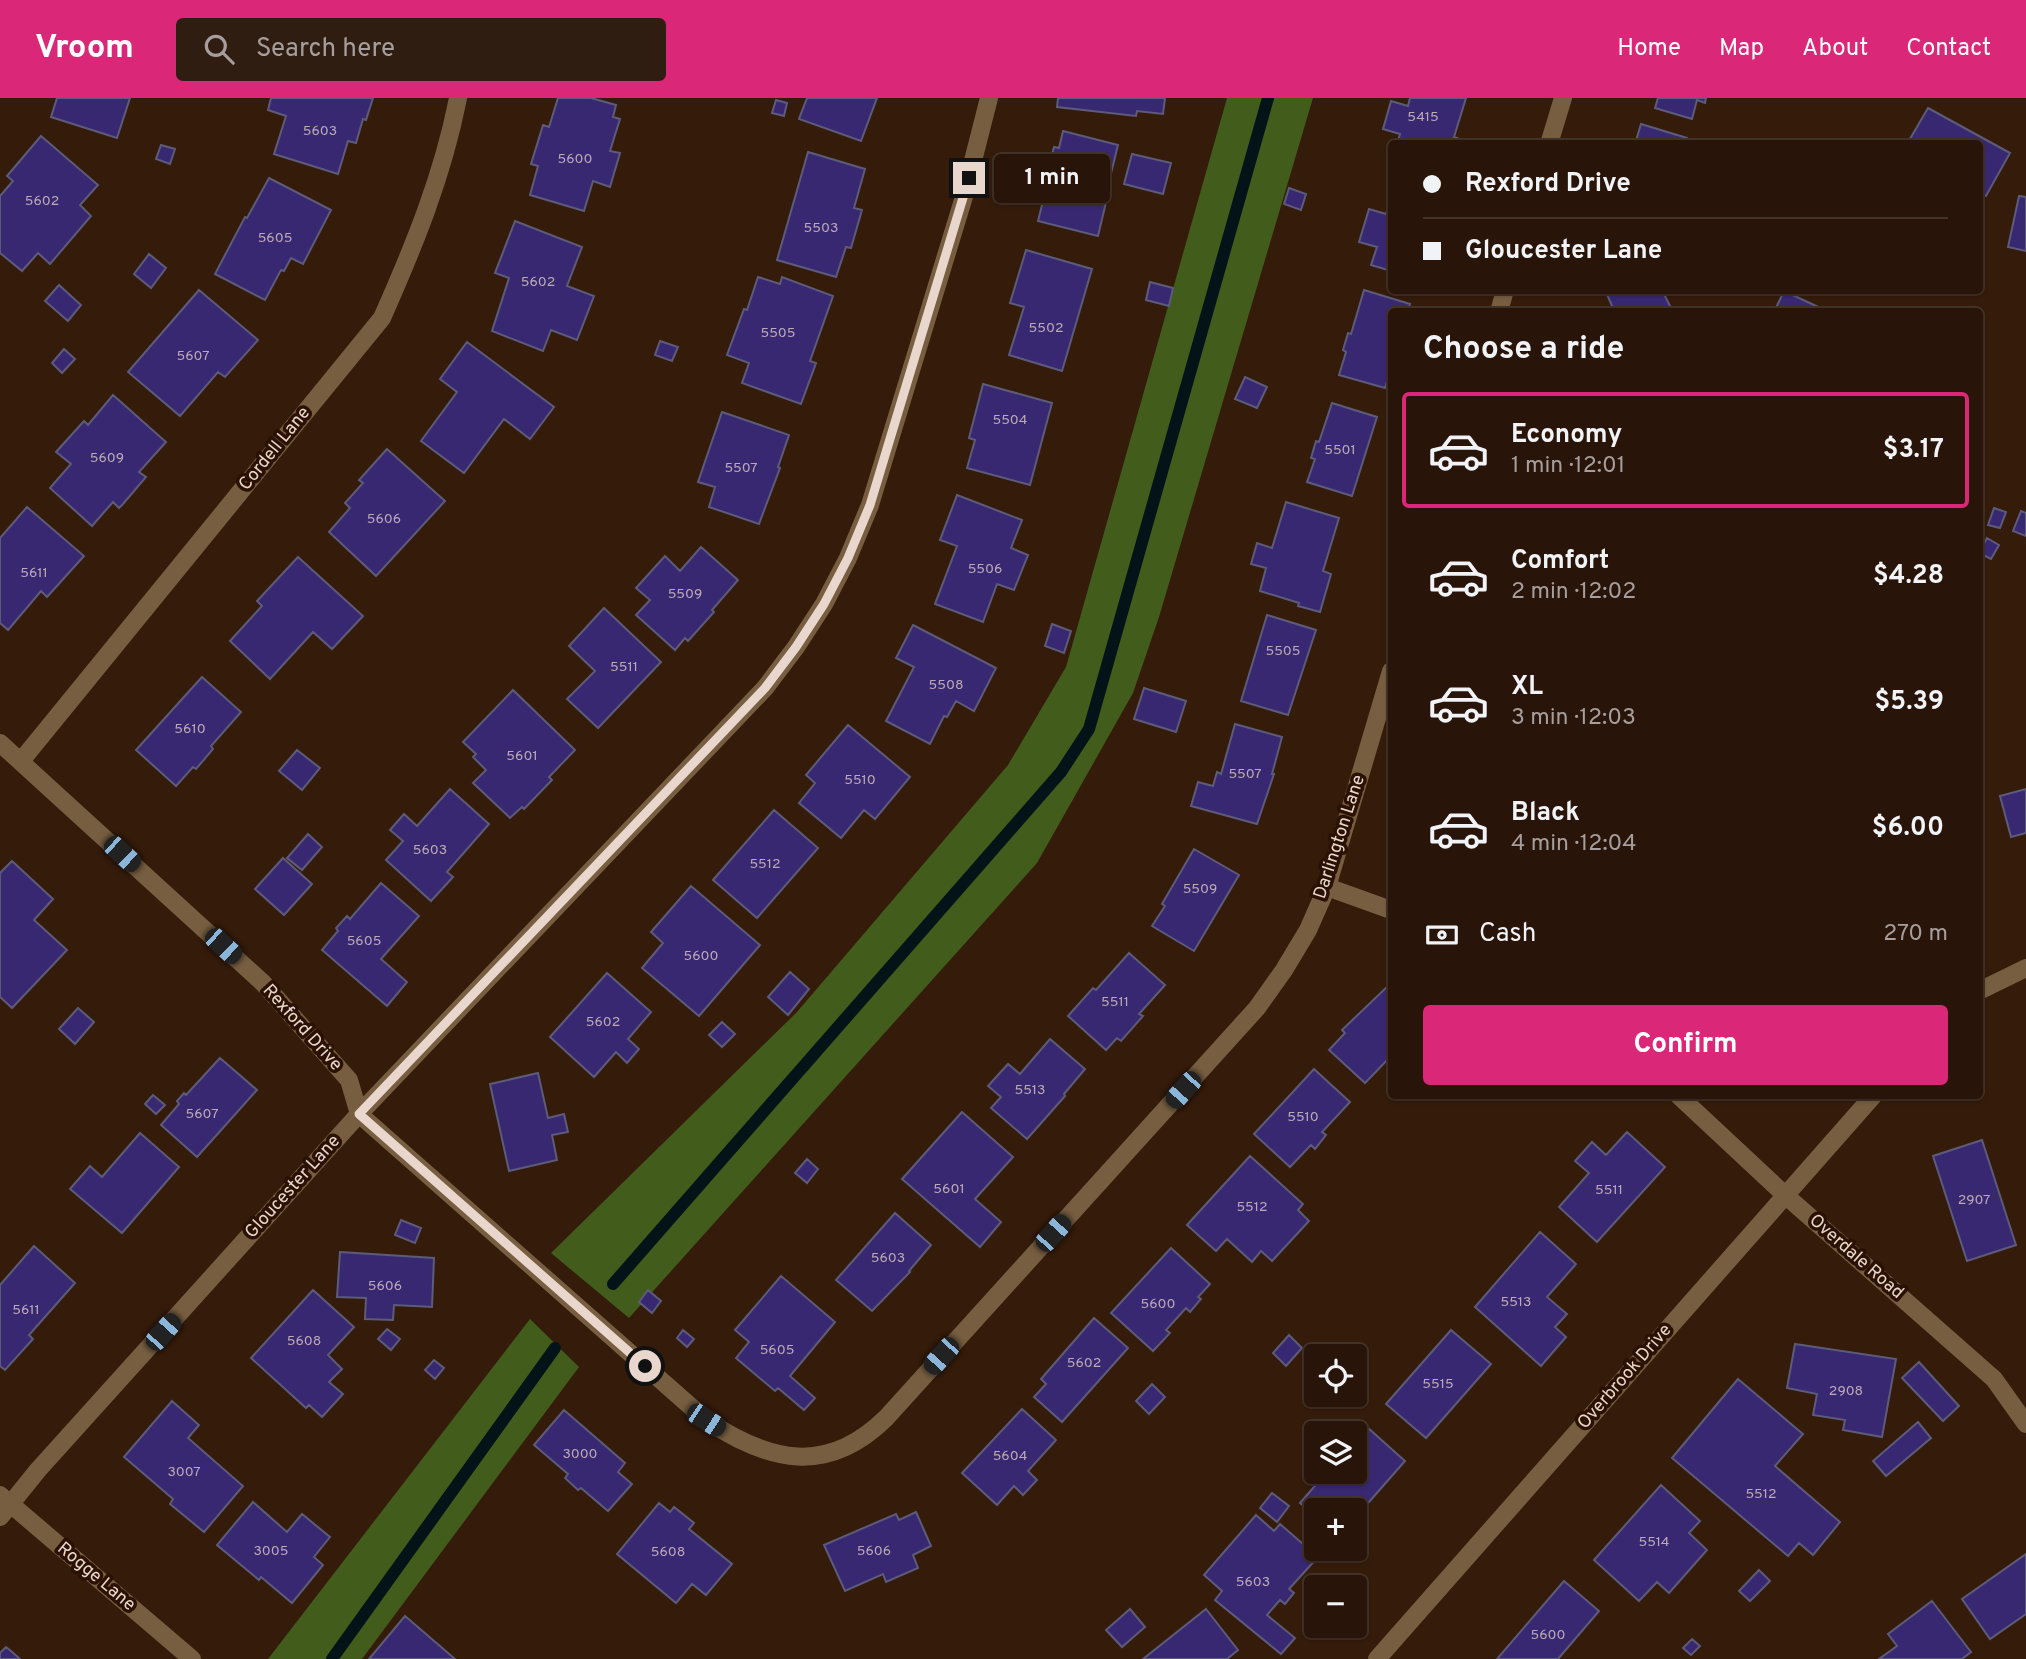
<!DOCTYPE html>
<meta charset="utf-8">
<style>
:root{--surface:#281408;--page:#301d12;--text:#f1f3f6;--muted:#a59e9c;--line:#443329;--accent:#db2777}
body{margin:0;font-family:Overpass,sans-serif;background:var(--page);color:var(--text);height:100vh;display:flex;flex-direction:column;font-size:26px;white-space:nowrap}
*{box-sizing:border-box;margin:0}
p{font-size:23px;color:var(--muted)}
.icon{flex:none;width:38px;height:38px;fill:none;stroke:currentColor;stroke-width:2;stroke-linecap:round;stroke-linejoin:round}
.map{position:relative;flex:1;overflow:hidden}
.sheet{position:absolute;left:1388px;top:210px;width:595px;height:791px;display:flex;flex-direction:column;background:var(--surface);border-radius:7px;box-shadow:0 2px 5px #0004,0 0 0 2px var(--line)}
.sheet>*{flex:none}
.top-card{position:absolute;left:1388px;top:42px;width:595px;height:154px;border-radius:7px;box-shadow:0 2px 5px #0004,0 0 0 2px var(--line);display:grid;align-content:center;height:154px;padding:0 35px;background:var(--surface)}
.controls{position:absolute;left:1304px;top:1246px;display:grid;gap:14px}
.controls a{display:grid;place-items:center;width:63px;height:63px;border-radius:7px;background:var(--surface);box-shadow:0 2px 5px #0004,0 0 0 2px var(--line);font-size:35px}
.end{position:absolute;width:32px;height:32px;margin:-16px;border:9px solid #e9d6cc;background:#111;box-shadow:0 0 0 4px #111}
.from{border-radius:50%}
.bubble{position:absolute;height:49px;border-radius:7px;background:var(--surface);box-shadow:0 2px 5px #0004,0 0 0 2px var(--line);font-size:23px;font-weight:700;line-height:49px;text-align:center}
.car{position:absolute;width:21px;height:42px;margin:-21px -10px;border-radius:9px;box-shadow:0 0 5px 2px #0007;background:linear-gradient(#222 24%,#8ab4d8 0 40%,#222 0 76%,#8ab4d8 0 86%,#222 0)}
.top-card b{display:flex;align-items:center;gap:24px;height:66px;font-size:26px}
.top-card b+b{border-top:2px solid var(--line)}
.top-card i{width:18px;height:18px;background:var(--text)}
ul{padding:0;list-style:none}
li{display:flex;align-items:center;gap:21px;height:116px;margin:0 14px 10px;padding:0 21px;border:4px solid transparent;border-radius:7px}
li div{flex:1}
li b{display:block;font-size:26px}
li em{font-style:normal;font-weight:700}
li.selected{border-color:var(--accent)}
li>.icon{width:63px;height:63px;stroke-width:1.5}
h2{padding:0 35px;font-size:32px;line-height:84px}
.pay{display:flex;align-items:center;gap:18px;height:77px;padding:0 35px;font-size:26px}
.pay p{margin-inline-start:auto}
.action{display:flex;gap:14px;margin-top:auto;padding:14px 35px}
.action a{flex:1;height:80px;border-radius:7px;background:var(--accent);color:#fff;font-size:28px;font-weight:700;line-height:80px;text-align:center}
header{display:flex;align-items:center;gap:42px;box-sizing:border-box;height:98px;padding:0 35px;background:var(--accent);color:#fff}
header strong{font-size:33px}
nav{display:flex;gap:38px;margin-inline-start:auto;font-size:24px}
.search{width:490px;height:63px;background:var(--page);display:flex;align-items:center;gap:18px;box-sizing:border-box;padding:0 24px;border-radius:7px;color:var(--muted);font-size:26px}
.map>svg:first-child{display:block}
.forest{fill:#425c1b}
.lines{fill:none;stroke-linecap:round;stroke-linejoin:round}
.stream{stroke:#041318;stroke-width:12}
.building{fill:#382872;stroke:#5d5b7a;stroke-width:2}
.minor{stroke:#775e40;stroke-width:18}
.tertiary{stroke:#775e40;stroke-width:18}
.route{stroke:#e9d6cc;stroke-width:9}
.labels{text-anchor:middle;dominant-baseline:central;stroke-width:7;stroke-linejoin:round;paint-order:stroke}
.number-label{font-size:14px;fill:#bdaab6}
.street-label{font-size:18px;fill:#e9d6cc;stroke:#2a1102}
</style>
<header>
<strong>Vroom</strong>
<div class="search"><svg class="icon" aria-label="search" viewBox="0 0 24 24"><circle cx="10" cy="10" r="6"/><path d="M15 15l6 6"/></svg>Search here</div>
<nav><a>Home</a><a>Map</a><a>About</a><a>Contact</a></nav>
</header>
<div class="map">
<svg width="2026" height="1561" viewBox="0 0 2026 1561">
<rect width="100%" height="100%" fill="#351b0a"/>
<!-- forest -->
<path class="forest" d="M1227,0H1313L1159,519L1133,595L1037,765L629,1220L551,1155L797,914L1008,667L1066,569Z
M530,1221L579,1269L362,1561H268Z"/>
<g class="lines">
<!-- stream -->
<path class="stream" d="M613,1186L1061,674L1089,631L1268,0
M332,1561L555,1250"/>
</g>
<!-- building -->
<path class="building" d="M57,0H130L117,40L51,19Z
M271,0H373L366,22L363,21L356,45L348,43L338,76L274,56L286,18L268,12Z
M558,0H591L616,7L613,19L620,21L610,53L620,55L610,89L593,83L584,113L530,97L538,68L531,66L543,27L549,29Z
M807,0H877L861,43L799,21Z
M1058,0H1165L1163,16L1137,13L1136,18L1057,9Z
M1410,0H1466L1454,39L1460,41L1458,46H1397L1400,36L1383,31L1391,3L1408,8Z
M1658,0H1706L1705,5L1697,2L1692,21L1655,10Z
M776,2L787,5L784,18L772,15Z
M1928,10L2010,55L1986,98L1979,94V46H1907Z
M1641,26L1687,40L1685,46H1635Z
M1063,33L1118,47L1105,100H1107L1098,138L1038,123L1044,99L1041,98L1054,49L1059,50Z
M41,38L98,87L80,107L91,118L50,166L38,155L22,173L0,155V98L13,83L7,78Z
M161,47L175,51L170,66L156,61Z
M808,54L865,71L854,110L862,112L851,150L846,149L836,179L777,162Z
M1132,56L1171,65L1163,96L1124,86Z
M269,80L331,112L303,166L291,160L284,173L281,172L265,202L215,176L245,119L247,120Z
M1289,90L1306,96L1301,112L1284,106Z
M1391,98V173L1371,167L1377,149L1359,144L1369,111L1386,116Z
M2019,98L2026,99V153L2008,149Z
M515,123L582,149L567,188L594,198L577,242L551,232L543,253L492,233L509,180L495,175Z
M1026,152L1092,171L1062,273L1009,257L1024,209L1010,205Z
M149,156L166,170L151,190L134,176Z
M758,179L780,186L782,179L833,198L810,263L816,265L801,306L742,285L749,265L727,257L744,211L747,212Z
M1150,184L1173,190L1169,208L1146,202Z
M59,187L81,207L68,223L45,203Z
M199,192L258,242L225,279L218,274L180,318L128,274Z
M1364,192L1410,206L1408,214H1391V270L1385,290L1339,277L1346,254L1343,252L1348,235L1351,236Z
M1605,192H1662L1673,214H1618L1616,210H1613Z
M1784,193L1829,214H1774Z
M660,243L678,249L672,263L655,257Z
M467,244L554,309L530,341L504,321L464,375L421,343L457,294L440,281Z
M64,251L75,261L62,275L52,265Z
M1245,279L1267,289L1257,310L1235,301Z
M983,286L1052,305L1030,387L967,370L975,342L969,340Z
M113,297L166,344L139,374L146,379L123,406L119,410L113,404L92,428L50,390L71,366L56,354L84,323L88,327Z
M1332,305L1377,319L1352,398L1307,384L1315,361L1311,360L1316,343L1319,344Z
M722,314L789,337L778,369L780,370L759,426L709,409L715,389L698,384Z
M387,351L445,403L376,478L329,434L350,410L345,405L363,385L359,382Z
M957,397L1022,422L1011,450L1028,457L1014,492L997,486L983,524L935,506L957,448L940,442Z
M1286,404L1339,420L1323,473L1331,476L1320,514L1298,508L1299,505L1260,493L1266,470L1251,466L1257,445L1272,450Z
M27,409L84,458L47,499L41,493L8,532L0,525V440Z
M1994,410L2006,414L2000,430L1988,427Z
M2021,413L2026,415V438L2013,433Z
M1987,440L1999,447L1991,461L1979,455Z
M701,449L738,482L712,512L714,514L688,543L685,540L675,552L636,517L650,502L636,490L665,458L680,473Z
M298,459L363,518L332,551L313,534L270,581L230,543L262,508L257,503Z
M604,510L661,564L598,630L567,601L595,573L569,548Z
M1267,517L1316,532L1288,617L1241,603Z
M1052,526L1071,533L1064,555L1045,548Z
M913,527L996,570L974,613L956,603L947,619L944,618L930,646L886,623L914,569L896,560Z
M202,579L241,614L211,648L213,651L196,671L193,669L176,688L136,652Z
M1144,590L1186,603L1176,634L1134,621Z
M513,592L575,652L549,679L552,682L524,711L522,709L510,720L473,685L486,672L473,659L476,656L463,644Z
M1235,626L1282,639L1272,676H1274L1257,726L1191,708L1198,684L1213,688L1217,674L1221,676Z
M848,627L910,679L875,721L864,712L841,740L799,705L815,685L806,677Z
M297,652L320,670L302,692L279,673Z
M450,691L489,726L447,774L453,779L431,803L386,762L403,743L390,732L404,716L417,728Z
M2026,691V735L2011,739L2000,698Z
M774,712L818,750L757,820L713,782Z
M308,736L322,749L302,772L287,760Z
M1194,751L1239,777L1194,853L1152,828L1165,808L1162,806Z
M283,760L312,786L284,817L255,791Z
M12,763L53,801L34,822L67,852L12,910L0,899V775Z
M381,785L419,818L381,861L407,884L387,908L322,852L338,833L336,830L347,818L350,821Z
M691,788L760,847L699,918L642,870L663,845L651,834Z
M1129,855L1165,887L1139,916L1143,918L1121,943L1117,940L1106,952L1068,918L1093,890L1096,892Z
M790,874L809,891L788,917L768,899Z
M607,875L651,914L628,941L639,951L627,965L616,954L594,979L550,939Z
M1391,885V958L1365,985L1329,952L1345,935L1342,932Z
M78,910L94,924L75,946L59,931Z
M722,924L735,936L722,949L709,937Z
M1050,941L1085,971L1064,996L1065,998L1027,1041L991,1010L1001,999L988,988L1008,966L1020,976Z
M220,960L257,992L197,1059L161,1027L179,1006L177,1003L184,995L186,997Z
M1314,971L1350,1004L1322,1034L1326,1037L1315,1051L1311,1047L1290,1069L1254,1036Z
M538,975L548,1020L564,1016L568,1034L552,1037L557,1062L509,1073L490,986Z
M153,997L165,1007L156,1016L145,1006Z
M962,1014L1013,1059L975,1101L1001,1124L980,1149L902,1081Z
M1627,1034L1665,1069L1597,1144L1559,1109L1589,1075L1575,1063L1592,1044L1606,1057Z
M140,1035L179,1069L122,1135L70,1091L90,1068L102,1079Z
M1982,1042L2016,1147L1967,1163L1933,1058Z
M1250,1058L1303,1106L1298,1112L1309,1123L1272,1163L1261,1153L1252,1164L1227,1141L1216,1153L1187,1127Z
M807,1061L818,1071L807,1085L795,1075Z
M895,1115L931,1147L909,1173L910,1174L872,1213L836,1182Z
M401,1122L421,1130L415,1145L395,1137Z
M1540,1134L1576,1166L1547,1199L1567,1216L1555,1229L1566,1239L1541,1268L1475,1209Z
M34,1148L75,1185L29,1237L33,1241L5,1272L0,1268V1187Z
M1171,1150L1210,1186L1198,1199L1201,1201L1190,1214L1186,1210L1166,1232L1170,1235L1153,1253L1111,1215Z
M340,1154L434,1160L432,1209L394,1207L393,1222L365,1221L366,1200L337,1199Z
M781,1178L835,1224L790,1278L815,1300L804,1312L778,1290L775,1293L736,1260L749,1244L735,1232Z
M313,1192L354,1229L328,1257L342,1271L329,1284L343,1296L322,1319L309,1307L306,1310L251,1260Z
M648,1192L661,1203L652,1215L639,1204Z
M1094,1220L1128,1250L1062,1324L1034,1299L1046,1286L1041,1281Z
M387,1231L400,1241L391,1252L378,1241Z
M683,1232L694,1241L687,1249L677,1240Z
M1451,1232L1491,1266L1426,1340L1386,1306Z
M1289,1237L1302,1250L1286,1268L1273,1255Z
M1795,1246L1896,1261L1882,1339L1843,1332L1845,1322L1813,1317L1817,1296L1787,1290Z
M434,1262L444,1270L435,1281L425,1272Z
M1919,1264L1959,1308L1943,1323L1902,1280Z
M1738,1281L1803,1336L1775,1368L1840,1424L1813,1457L1799,1445L1788,1458L1672,1360Z
M1152,1286L1165,1299L1149,1316L1136,1303Z
M172,1303L199,1327L188,1340L243,1388L204,1434L170,1406L173,1401L124,1359Z
M1022,1311L1056,1342L1028,1373L1037,1382L1023,1397L1014,1388L997,1407L962,1375Z
M564,1312L625,1365L618,1374L632,1386L608,1413L581,1390L578,1392L565,1380L568,1376L534,1347Z
M1918,1324L1931,1340L1886,1378L1873,1363Z
M1367,1329L1405,1363L1354,1421V1412H1316V1419L1300,1405L1327,1374H1354V1343Z
M1661,1387L1700,1423L1689,1435L1707,1452L1669,1495L1657,1484L1639,1503L1594,1462Z
M1272,1395L1289,1408L1277,1424L1260,1410Z
M253,1404L287,1434L302,1416L330,1439L314,1459L323,1467L292,1505L261,1479L259,1482L217,1447Z
M659,1405L670,1414L674,1409L694,1425L689,1431L732,1466L706,1497L692,1486L676,1505L617,1456Z
M916,1414L931,1448L913,1457L918,1470L886,1484L883,1476L845,1493L824,1447L896,1416L899,1422Z
M1256,1417L1274,1433L1280,1426L1318,1459L1289,1491L1294,1495L1285,1506L1280,1502L1267,1517L1295,1540L1281,1556L1215,1502L1222,1493L1204,1477Z
M2026,1456V1516L1990,1541L1962,1501Z
M1759,1472L1770,1483L1750,1503L1739,1493Z
M1564,1483L1599,1513L1558,1561H1497Z
M1932,1503L1971,1554L1962,1561H1879L1897,1548L1888,1536Z
M1130,1511L1145,1529L1122,1549L1106,1532Z
M1206,1511L1238,1552L1227,1561H1143Z
M405,1518L455,1561H369Z
M1692,1541L1700,1548L1691,1557L1683,1550Z
M6,1549L11,1553L20,1561H0V1555Z"/>
<g class="lines">
<!-- minor -->
<path class="minor" d="M1549,46L1563,0
M1499,214L1505,192
M0,645L263,885L349,982L359,1016L706,1322C769,1364 827,1378 886,1320L1257,910L1284,872L1308,832L1327,789L1391,573
M21,663L382,220C414,148 443,77 458,0
M1327,789L1391,812
M1979,893L2026,870
M1679,998L1785,1097L1994,1281L2026,1326
M0,1419L38,1372L359,1016L765,590L796,549L824,506L848,460L870,407L963,102L989,0
M1377,1561L1873,998"/>
<!-- tertiary -->
<path class="tertiary" d="M0,1397L192,1561"/>
</g>
<g class="lines">
<!-- route -->
<path class="route" d="M645,1268L359,1016L765,590L796,549L824,506L848,460L870,407L969,80"/>
</g>
<g class="labels">
<!-- number labels -->
<g class="number-label">
<text x="1423" y="19">5415</text>
<text x="320" y="33">5603</text>
<text x="575" y="61">5600</text>
<text x="42" y="103">5602</text>
<text x="821" y="130">5503</text>
<text x="275" y="140">5605</text>
<text x="538" y="184">5602</text>
<text x="1046" y="230">5502</text>
<text x="778" y="235">5505</text>
<text x="193" y="258">5607</text>
<text x="1010" y="322">5504</text>
<text x="1340" y="352">5501</text>
<text x="107" y="360">5609</text>
<text x="741" y="370">5507</text>
<text x="384" y="421">5606</text>
<text x="985" y="471">5506</text>
<text x="34" y="475">5611</text>
<text x="685" y="496">5509</text>
<text x="1283" y="553">5505</text>
<text x="624" y="569">5511</text>
<text x="946" y="587">5508</text>
<text x="190" y="631">5610</text>
<text x="522" y="658">5601</text>
<text x="1245" y="676">5507</text>
<text x="860" y="682">5510</text>
<text x="430" y="752">5603</text>
<text x="765" y="766">5512</text>
<text x="1200" y="791">5509</text>
<text x="364" y="843">5605</text>
<text x="701" y="858">5600</text>
<text x="1115" y="904">5511</text>
<text x="603" y="924">5602</text>
<text x="1030" y="992">5513</text>
<text x="202" y="1016">5607</text>
<text x="1303" y="1019">5510</text>
<text x="949" y="1091">5601</text>
<text x="1609" y="1092">5511</text>
<text x="1974" y="1102">2907</text>
<text x="1252" y="1109">5512</text>
<text x="888" y="1160">5603</text>
<text x="385" y="1188">5606</text>
<text x="1516" y="1204">5513</text>
<text x="1158" y="1206">5600</text>
<text x="26" y="1212">5611</text>
<text x="304" y="1243">5608</text>
<text x="777" y="1252">5605</text>
<text x="1084" y="1265">5602</text>
<text x="1438" y="1286">5515</text>
<text x="1846" y="1293">2908</text>
<text x="580" y="1356">3000</text>
<text x="1010" y="1358">5604</text>
<text x="184" y="1374">3007</text>
<text x="1761" y="1396">5512</text>
<text x="1654" y="1444">5514</text>
<text x="271" y="1453">3005</text>
<text x="874" y="1453">5606</text>
<text x="668" y="1454">5608</text>
<text x="1253" y="1484">5603</text>
<text x="1548" y="1537">5600</text>
</g>
<!-- street labels -->
<g class="street-label">
<text transform="translate(275 351) rotate(-51)">Cordell Lane</text>
<text transform="translate(1340 739) rotate(-72)">Darlington Lane</text>
<text transform="translate(302 930) rotate(48)">Rexford Drive</text>
<text transform="translate(293 1089) rotate(-48)">Gloucester Lane</text>
<text transform="translate(1856 1159) rotate(41)">Overdale Road</text>
<text transform="translate(1625 1279) rotate(-49)">Overbrook Drive</text>
<text transform="translate(96 1479) rotate(40)">Rogge Lane</text>
</g>
</g>
</svg>
<div class="controls">
<a><svg class="icon" aria-label="locate" viewBox="0 0 24 24"><circle cx="12" cy="12" r="6"/><path d="M12 2v4M12 18v4M2 12h4M18 12h4"/></svg></a>
<a><svg class="icon" aria-label="layers" viewBox="0 0 24 24"><path d="M12 4l9 5-9 5-9-5zM3 14l9 5 9-5"/></svg></a>
<a>+</a>
<a>−</a>
</div>
<i class="end from" style="left:645px;top:1268px"></i>
<i class="end" style="left:969px;top:80px"></i>
<div class="bubble" style="left:994px;top:56px;width:116px">1 min</div>
<i class="car" style="left:122px;top:756px;rotate:133deg"></i>
<i class="car" style="left:223px;top:848px;rotate:133deg"></i>
<i class="car" style="left:1183px;top:992px;rotate:222deg"></i>
<i class="car" style="left:1053px;top:1135px;rotate:42deg"></i>
<i class="car" style="left:163px;top:1234px;rotate:42deg"></i>
<i class="car" style="left:941px;top:1258px;rotate:222deg"></i>
<i class="car" style="left:706px;top:1322px;rotate:123deg"></i>
<div class="top-card">
<b><i class="from"></i>Rexford Drive</b>
<b><i></i>Gloucester Lane</b>
</div>
<section class="sheet">
<h2>Choose a ride</h2>
<ul>
<li class="selected"><svg class="icon" aria-label="car" viewBox="0 0 24 24"><path d="M5 17H2v-5l4-1 3-4h7l3 4 3 1v5h-3M9 17h6M6 11h13"/><circle cx="7" cy="17" r="2"/><circle cx="17" cy="17" r="2"/></svg><div><b>Economy</b><p>1 min · 12:01</p></div><em>$3.17</em></li>
<li><svg class="icon" aria-label="car" viewBox="0 0 24 24"><path d="M5 17H2v-5l4-1 3-4h7l3 4 3 1v5h-3M9 17h6M6 11h13"/><circle cx="7" cy="17" r="2"/><circle cx="17" cy="17" r="2"/></svg><div><b>Comfort</b><p>2 min · 12:02</p></div><em>$4.28</em></li>
<li><svg class="icon" aria-label="car" viewBox="0 0 24 24"><path d="M5 17H2v-5l4-1 3-4h7l3 4 3 1v5h-3M9 17h6M6 11h13"/><circle cx="7" cy="17" r="2"/><circle cx="17" cy="17" r="2"/></svg><div><b>XL</b><p>3 min · 12:03</p></div><em>$5.39</em></li>
<li><svg class="icon" aria-label="car" viewBox="0 0 24 24"><path d="M5 17H2v-5l4-1 3-4h7l3 4 3 1v5h-3M9 17h6M6 11h13"/><circle cx="7" cy="17" r="2"/><circle cx="17" cy="17" r="2"/></svg><div><b>Black</b><p>4 min · 12:04</p></div><em>$6.00</em></li>
</ul>
<div class="pay"><svg class="icon" aria-label="cash" viewBox="0 0 24 24"><path d="M3 7h18v10H3z"/><circle cx="12" cy="12" r="2"/></svg>Cash<p>270 m</p></div>
<div class="action"><a>Confirm</a></div>
</section>
</div>
